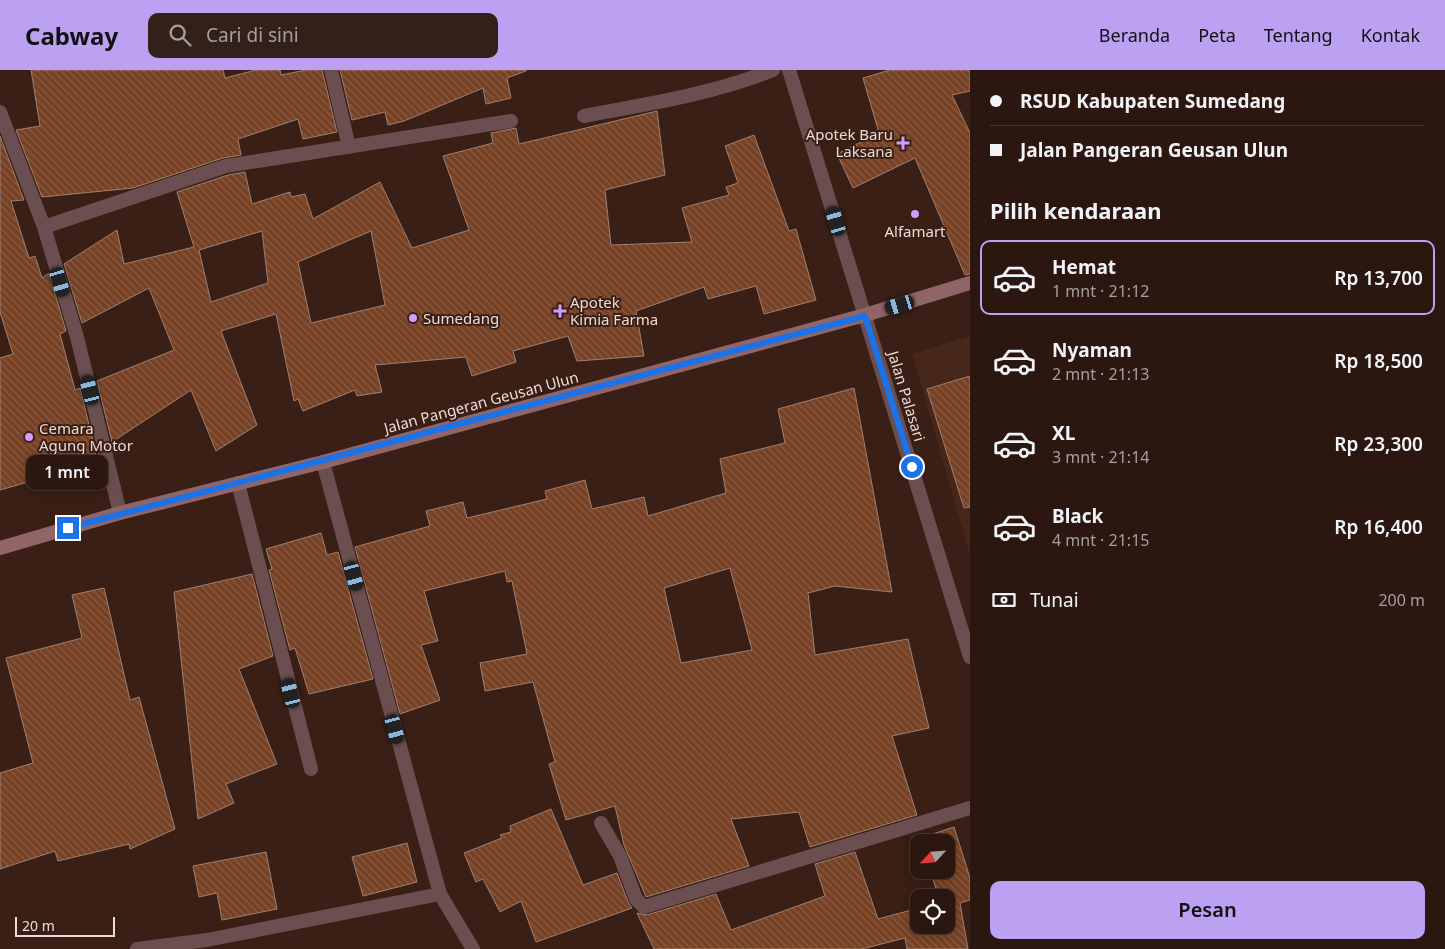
<!DOCTYPE html>
<html lang="id">
<meta charset="utf-8">
<style>
:root{--surface:#2b1710;--page:#332019;--text:#f1f3f6;--muted:#a69f9f;--line:#473630;--accent:#bca0f2}
body{margin:0;font-family:"Noto Sans",sans-serif;background:var(--page);color:var(--text);height:100vh;display:flex;flex-direction:column;font-size:19px;white-space:nowrap}
*{box-sizing:border-box;margin:0}
p{font-size:16px;color:var(--muted)}
.icon{flex:none;width:28px;height:28px;fill:none;stroke:currentColor;stroke-width:2;stroke-linecap:round;stroke-linejoin:round}
.map{position:relative;flex:1;overflow:hidden}
.side{display:flex;flex-direction:column;background:var(--surface);width:475px}
.side>*{flex:none}
.hud{display:grid;align-content:center;height:110px;padding:0 20px;background:var(--surface)}
.needle{width:32px;rotate:244deg}
.tools{position:absolute;left:910px;top:764px;display:grid;gap:10px}
.tools a{display:grid;place-items:center;width:45px;height:45px;border-radius:10px;background:var(--surface);box-shadow:0 2px 12px #0003,0 0 0 1px var(--line);font-size:25px}
.scale{position:absolute;left:15px;bottom:12px;width:100px;box-sizing:border-box;padding-left:5px;border:2px solid #eddbd4;border-top:0;font-size:14px;line-height:18px;white-space:nowrap;color:#eddbd4;-webkit-text-stroke:4px #391f15;paint-order:stroke}
.end{position:absolute;width:22px;height:22px;margin:-11px;border:6px solid #1a73e8;background:#fff;box-shadow:0 0 0 2px #fff}
.from{border-radius:50%}
.bubble{position:absolute;height:35px;border-radius:10px;background:var(--surface);box-shadow:0 2px 12px #0003,0 0 0 1px var(--line);font-size:16px;font-weight:600;line-height:35px;text-align:center}
.car{position:absolute;width:15px;height:30px;margin:-15px -8px;border-radius:6px;box-shadow:0 0 4px 1px #0007;background:linear-gradient(#222 24%,#8ab4d8 0 40%,#222 0 76%,#8ab4d8 0 86%,#222 0)}
.hud b{display:flex;align-items:center;gap:18px;height:48px;font-size:19px}
.hud b+b{border-top:1px solid var(--line)}
.hud i{width:12px;height:12px;background:var(--text)}
ul{padding:0;list-style:none}
li{display:flex;align-items:center;gap:15px;height:75px;margin:0 10px 8px;padding:0 10px;border:2px solid transparent;border-radius:10px}
li div{flex:1}
li b{display:block;font-size:19px}
li em{font-style:normal;font-weight:600}
li.selected{border-color:var(--accent)}
li>.icon{width:45px;height:45px;stroke-width:1.5}
h2{padding:0 20px;font-size:22px;line-height:60px}
.pay{display:flex;align-items:center;gap:12px;height:55px;padding:0 20px;font-size:19px}
.pay p{margin-inline-start:auto}
.cta{display:flex;gap:10px;margin-top:auto;padding:10px 20px}
.cta a{flex:1;height:58px;border-radius:10px;background:var(--accent);color:#111;font-size:20px;font-weight:600;line-height:58px;text-align:center}
header{display:flex;align-items:center;gap:30px;box-sizing:border-box;height:70px;padding:0 25px;background:var(--accent);color:#111}
header strong{font-size:24px}
nav{display:flex;gap:28px;margin-inline-start:auto;font-size:18px}
.search{width:350px;height:45px;background:var(--page);display:flex;align-items:center;gap:12px;box-sizing:border-box;padding:0 18px;border-radius:10px;color:var(--muted);font-size:19px}
main{display:flex;flex:1;min-height:0}
.map>svg:first-child{display:block}
.built{fill:#46271a}
.building{fill:url(#building-back-hatch);stroke:#9f8071;fill-rule:evenodd}
.lines{fill:none;stroke-linecap:round;stroke-linejoin:round}
.minor{stroke:#6b4f50;stroke-width:14}
.tertiary{stroke:#6b4f50;stroke-width:14}
.secondary{stroke:#916567;stroke-width:14}
.route{stroke:#1a73e8;stroke-width:6}
.poi-dot{fill:#d39cfd;stroke:#391f15;stroke-width:2}
.labels{text-anchor:middle;dominant-baseline:central;stroke-width:4;stroke-linejoin:round;paint-order:stroke}
.poi-label{font-size:15px;fill:#eddbd4;stroke:#391f15;text-anchor:start}
.street-label{font-size:15px;fill:#eddbd4;stroke:#391f15}
</style>
<header>
<strong>Cabway</strong>
<div class="search"><svg class="icon" aria-label="search" viewBox="0 0 24 24"><circle cx="10" cy="10" r="6"/><path d="M15 15l6 6"/></svg>Cari di sini</div>
<nav><a>Beranda</a><a>Peta</a><a>Tentang</a><a>Kontak</a></nav>
</header>
<main>
<div class="map">
<svg width="970" height="879" viewBox="0 0 970 879">
<defs>
<pattern id="building-back-hatch" width="6" height="6" patternUnits="userSpaceOnUse" patternTransform="scale(1.25)"><rect width="6" height="6" fill="#764124"/><path d="M-1 5l2 2M0 0l6 6M5-1l2 2" fill="none" stroke="#8a5c43"/></pattern>
</defs>
<rect width="100%" height="100%" fill="#391f15"/>
<!-- built -->
<path class="built" d="M970,266V485L912,284Z"/>
<!-- building -->
<path class="building" d="M31,0H223L225,8L256,0H280L281,5L306,0H322L337,62L303,69L298,49L238,69L241,85L223,88L133,118L42,127L16,60L40,56Z
M340,0H526V1L507,8L511,28L486,34L483,18L404,51L388,55L385,42L352,50Z
M890,0H970V21L952,25L970,63V204L965,205L915,88L853,118L837,84L879,63L863,8Z
M657,41L665,105L605,120L611,175L692,172L682,138L729,125L726,117L738,113L725,76L754,65L789,161L796,159L816,230L764,244L756,216L708,229L704,217L636,241L644,286L577,291L568,266L513,281L516,292L472,306L466,287L375,295L382,322L357,326L355,320L303,341L298,329L294,331L276,244L221,261L257,355L216,381L191,320L112,372L97,311L174,280L149,218L82,253L64,194L117,160L124,194L194,177L177,122L228,105L245,102L252,134L290,122L291,127L305,124L313,149L380,112L412,178L469,160L443,86L493,73L491,63L516,58L519,74ZM262,161L268,213L211,232L199,180ZM371,161L385,235L311,253L298,192Z
M0,66L24,130L11,131L29,188L35,186L42,208L49,203L66,261L60,264L75,320L80,318L96,383L93,385L95,393L0,420V288L13,284L0,242Z
M970,306V437L964,438L927,319Z
M854,318L892,522L835,516L808,523L815,585L908,569L929,658L892,666L917,745L810,777L799,742L731,749L749,796L646,827L624,775L615,736L566,750L549,694L555,692L533,612L485,621L480,593L527,584L512,511L507,512L505,501L424,521L438,571L421,575L440,630L400,644L355,477L430,456L426,441L463,432L467,448L547,429L545,421L585,410L592,439L644,427L648,446L726,423L720,389L785,373L778,339ZM730,498L752,580L681,593L664,518Z
M321,463L327,485L338,482L373,609L309,624L295,578L290,580L269,500L272,499L266,479Z
M252,504L273,586L239,599L277,694L226,714L234,733L198,749L174,522Z
M104,518L130,630L139,627L175,759L130,779L129,774L58,791L55,781L0,799V703L33,693L6,588L82,568L72,525Z
M551,739L583,815L617,803L628,832L632,838L536,872L521,831L500,842L483,809L476,812L464,783L502,768L500,765L511,762L510,756Z
M954,757L970,808V830L960,833L968,879H907L905,868L862,879H654L637,843L647,845L716,824L731,860L825,826L815,794L855,782L878,849L919,838V855H946V828H939L930,800H946V772H922L920,768Z
M407,773L417,812L363,826L352,787Z
M266,782L277,839L222,850L217,823L199,827L193,796Z"/>
<g class="lines">
<!-- minor -->
<path class="minor" d="M331,0L349,77
M0,42L44,157
M584,46C648,34 712,24 773,0
M238,413L311,699
M120,443L77,267L44,157L226,96L511,51
M601,753L620,786L636,829L644,837L970,738
M440,824L473,879
M137,879L207,870L440,824L323,392"/>
<!-- tertiary -->
<path class="tertiary" d="M789,0L970,587"/>
<!-- secondary -->
<path class="secondary" d="M0,478L120,443L323,392L865,245L970,213"/>
</g>
<g class="lines">
<!-- route -->
<path class="route" d="M68,458L865,246L912,397"/>
</g>
<!-- markers -->
<g class="poi-dot">
<path d="M900.5 65.5h5v5h5v5h-5v5h-5v-5h-5v-5h5z"/>
<circle cx="915" cy="144" r="5"/>
<path d="M557.5 233.5h5v5h5v5h-5v5h-5v-5h-5v-5h5z"/>
<circle cx="413" cy="248" r="5"/>
<circle cx="29" cy="367" r="5"/>
</g>
<g class="labels">
<!-- poi labels -->
<g class="poi-label">
<text x="893" y="64" text-anchor="end">Apotek Baru<tspan x="893" dy="17">Laksana</tspan></text>
<text x="915" y="161" text-anchor="middle">Alfamart</text>
<text x="570" y="232">Apotek<tspan x="570" dy="17">Kimia Farma</tspan></text>
<text x="423" y="248">Sumedang</text>
<text x="39" y="358">Cemara<tspan x="39" dy="17">Agung Motor</tspan></text>
</g>
<!-- street labels -->
<g class="street-label">
<text transform="translate(907 326) rotate(73)">Jalan Palasari</text>
<text transform="translate(481 332) rotate(-15)">Jalan Pangeran Geusan Ulun</text>
</g>
</g>
</svg>
<div class="tools">
<a><svg class="needle" viewBox="-14 -14 28 28"><path d="M0-13l5 13h-10z" fill="#e53935"/><path d="M0 13l5-13h-10z" fill="#a69f9f"/></svg></a>
<a><svg class="icon" aria-label="locate" viewBox="0 0 24 24"><circle cx="12" cy="12" r="6"/><path d="M12 2v4M12 18v4M2 12h4M18 12h4"/></svg></a>
</div>
<div class="scale">20 m</div>
<i class="end from" style="left:912px;top:397px"></i>
<i class="end" style="left:68px;top:458px"></i>
<div class="bubble" style="left:26px;top:385px;width:82px">1 mnt</div>
<i class="car" style="left:836px;top:151px;rotate:343deg"></i>
<i class="car" style="left:60px;top:212px;rotate:163deg"></i>
<i class="car" style="left:900px;top:235px;rotate:253deg"></i>
<i class="car" style="left:90px;top:320px;rotate:346deg"></i>
<i class="car" style="left:354px;top:506px;rotate:165deg"></i>
<i class="car" style="left:291px;top:623px;rotate:346deg"></i>
<i class="car" style="left:395px;top:659px;rotate:165deg"></i>
</div>
<section class="side">
<div class="hud">
<b><i class="from"></i>RSUD Kabupaten Sumedang</b>
<b><i></i>Jalan Pangeran Geusan Ulun</b>
</div>
<h2>Pilih kendaraan</h2>
<ul>
<li class="selected"><svg class="icon" aria-label="car" viewBox="0 0 24 24"><path d="M5 17H2v-5l4-1 3-4h7l3 4 3 1v5h-3M9 17h6M6 11h13"/><circle cx="7" cy="17" r="2"/><circle cx="17" cy="17" r="2"/></svg><div><b>Hemat</b><p>1 mnt · 21:12</p></div><em>Rp 13,700</em></li>
<li><svg class="icon" aria-label="car" viewBox="0 0 24 24"><path d="M5 17H2v-5l4-1 3-4h7l3 4 3 1v5h-3M9 17h6M6 11h13"/><circle cx="7" cy="17" r="2"/><circle cx="17" cy="17" r="2"/></svg><div><b>Nyaman</b><p>2 mnt · 21:13</p></div><em>Rp 18,500</em></li>
<li><svg class="icon" aria-label="car" viewBox="0 0 24 24"><path d="M5 17H2v-5l4-1 3-4h7l3 4 3 1v5h-3M9 17h6M6 11h13"/><circle cx="7" cy="17" r="2"/><circle cx="17" cy="17" r="2"/></svg><div><b>XL</b><p>3 mnt · 21:14</p></div><em>Rp 23,300</em></li>
<li><svg class="icon" aria-label="car" viewBox="0 0 24 24"><path d="M5 17H2v-5l4-1 3-4h7l3 4 3 1v5h-3M9 17h6M6 11h13"/><circle cx="7" cy="17" r="2"/><circle cx="17" cy="17" r="2"/></svg><div><b>Black</b><p>4 mnt · 21:15</p></div><em>Rp 16,400</em></li>
</ul>
<div class="pay"><svg class="icon" aria-label="cash" viewBox="0 0 24 24"><path d="M3 7h18v10H3z"/><circle cx="12" cy="12" r="2"/></svg>Tunai<p>200 m</p></div>
<div class="cta"><a>Pesan</a></div>
</section>
</main>
